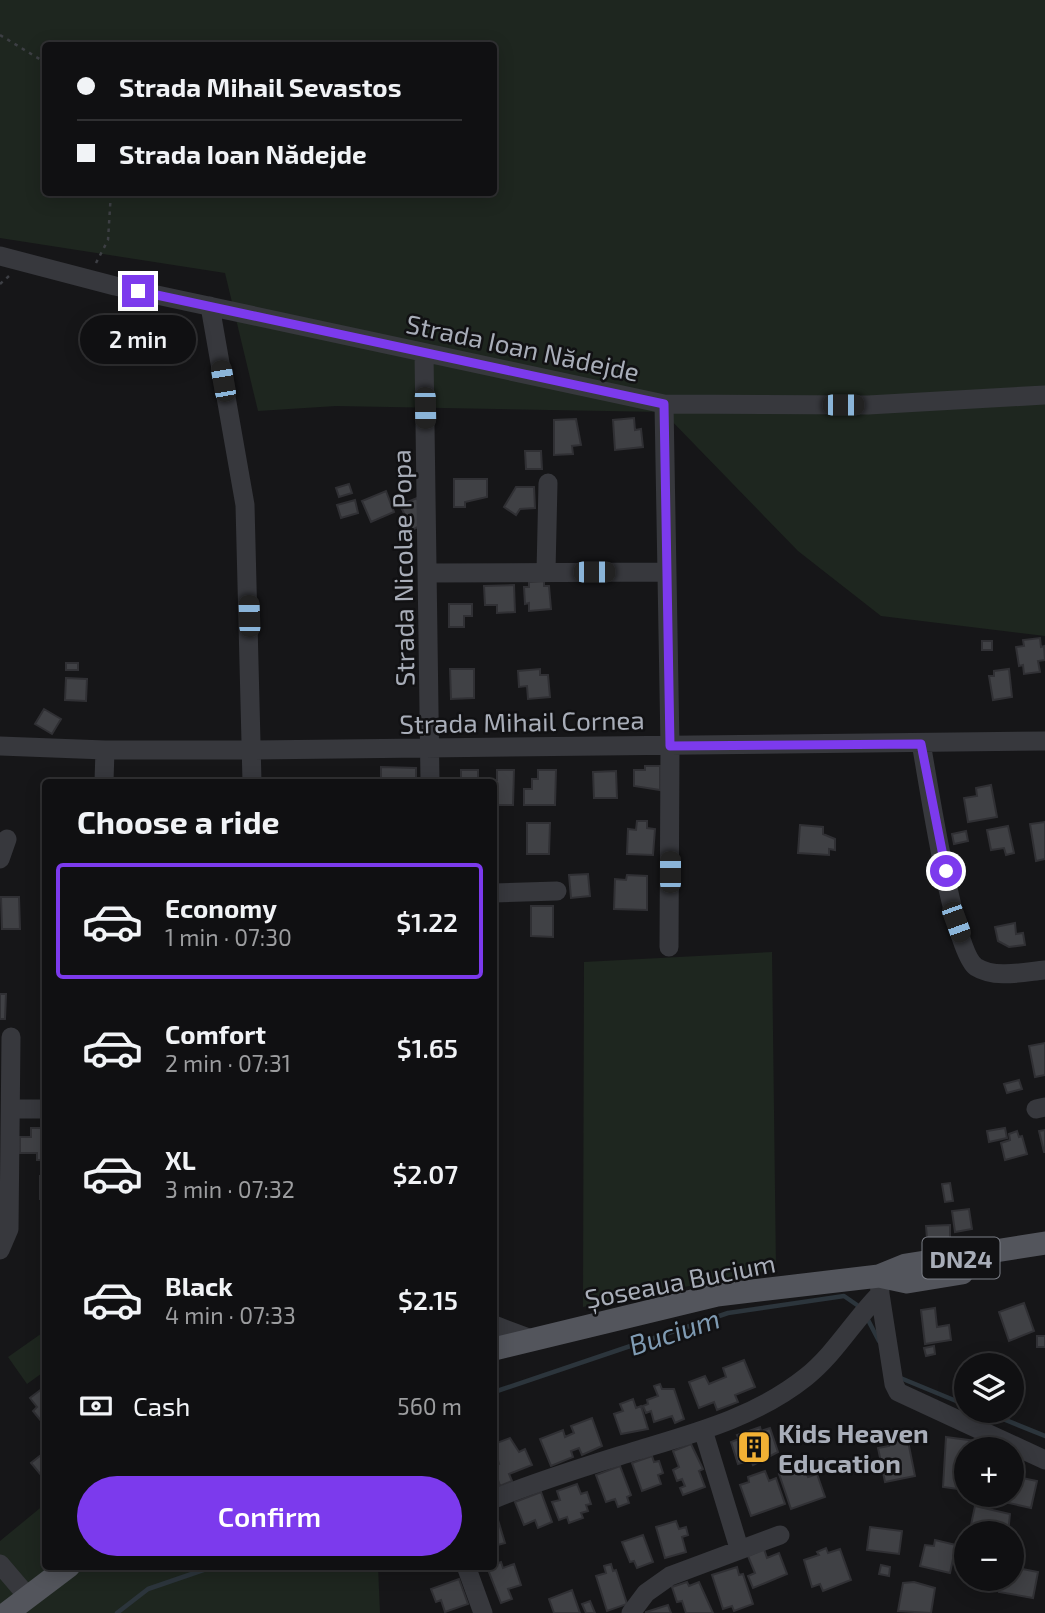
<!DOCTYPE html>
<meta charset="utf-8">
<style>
:root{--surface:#101012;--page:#19191b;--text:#f1f3f6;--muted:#9c9d9f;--line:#303032;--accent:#7c3aed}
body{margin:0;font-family:"Exo 2",sans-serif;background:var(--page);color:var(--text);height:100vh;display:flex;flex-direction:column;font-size:26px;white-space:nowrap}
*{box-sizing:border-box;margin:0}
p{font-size:23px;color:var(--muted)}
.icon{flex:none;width:38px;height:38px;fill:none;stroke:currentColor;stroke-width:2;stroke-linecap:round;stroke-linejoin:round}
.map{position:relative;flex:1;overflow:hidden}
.side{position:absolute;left:42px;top:779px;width:455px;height:791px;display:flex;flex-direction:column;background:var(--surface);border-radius:7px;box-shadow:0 4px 18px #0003,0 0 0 2px var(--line)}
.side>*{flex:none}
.guide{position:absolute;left:42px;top:42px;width:455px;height:154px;border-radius:7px;box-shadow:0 4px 18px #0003,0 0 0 2px var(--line);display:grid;align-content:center;height:154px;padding:0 35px;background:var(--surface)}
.controls{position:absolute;left:954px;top:1353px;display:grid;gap:14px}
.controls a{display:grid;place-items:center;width:70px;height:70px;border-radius:50%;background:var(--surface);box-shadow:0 4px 18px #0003,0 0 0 2px var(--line);font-size:35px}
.end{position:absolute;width:32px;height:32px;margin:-16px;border:9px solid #7c3aed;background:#fff;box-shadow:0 0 0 4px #fff}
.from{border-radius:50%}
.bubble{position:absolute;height:49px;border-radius:24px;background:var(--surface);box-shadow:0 4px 18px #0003,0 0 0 2px var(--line);font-size:23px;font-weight:600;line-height:49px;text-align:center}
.car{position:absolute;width:21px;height:42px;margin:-21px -10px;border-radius:9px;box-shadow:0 0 5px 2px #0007;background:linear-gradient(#222 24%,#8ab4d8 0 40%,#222 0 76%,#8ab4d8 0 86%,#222 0)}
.guide b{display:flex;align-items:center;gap:24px;height:66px;font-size:26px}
.guide b+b{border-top:2px solid var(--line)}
.guide i{width:18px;height:18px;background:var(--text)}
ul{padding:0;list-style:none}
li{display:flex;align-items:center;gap:21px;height:116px;margin:0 14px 10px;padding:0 21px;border:4px solid transparent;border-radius:7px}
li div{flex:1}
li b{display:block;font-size:26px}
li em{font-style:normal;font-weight:600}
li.current{border-color:var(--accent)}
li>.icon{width:63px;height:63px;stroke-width:1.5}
h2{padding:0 35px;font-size:32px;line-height:84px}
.pay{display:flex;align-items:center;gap:18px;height:77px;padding:0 35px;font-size:26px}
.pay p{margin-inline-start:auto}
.button{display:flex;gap:14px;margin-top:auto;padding:14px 35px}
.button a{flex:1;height:80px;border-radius:42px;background:var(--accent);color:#fff;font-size:28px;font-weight:600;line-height:80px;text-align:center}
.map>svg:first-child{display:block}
.green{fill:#1e261f;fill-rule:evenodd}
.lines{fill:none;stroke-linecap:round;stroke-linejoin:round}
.stream{stroke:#2c353c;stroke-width:4.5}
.building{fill:#404145;stroke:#303034;stroke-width:2}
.path{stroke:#3d3f44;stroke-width:2.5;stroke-dasharray:3.5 5;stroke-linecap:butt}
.minor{stroke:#37383d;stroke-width:19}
.major{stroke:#53555c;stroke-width:23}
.route{stroke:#7c3aed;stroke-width:9}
.labels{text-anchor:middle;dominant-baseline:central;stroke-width:5;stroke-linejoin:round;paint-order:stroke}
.shield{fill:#111113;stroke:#7b7e86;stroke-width:2}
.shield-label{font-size:24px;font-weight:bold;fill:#a8adb8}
.street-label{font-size:26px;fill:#a8adb8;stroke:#111113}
.poi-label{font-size:26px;font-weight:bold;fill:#a8adb8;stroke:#111113;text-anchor:start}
.water-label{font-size:28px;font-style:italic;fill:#7f9bb3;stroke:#111113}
</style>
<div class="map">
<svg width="1045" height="1613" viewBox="0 0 1045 1613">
<rect width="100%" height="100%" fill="#161618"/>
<!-- green -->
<path class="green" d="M0,0H1045V636L881,616L798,551L663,412L336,406L258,411L225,273L0,238ZM46,46H494V192H46Z
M772,952L776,1269L583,1307L584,962Z
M45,1331V1371L27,1384L8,1357Z
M45,1504L46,1566H378L380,1613H0V1541Z"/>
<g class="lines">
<!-- stream -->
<path class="stream" d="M867,1318L879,1341
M898,1377L966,1405
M494,1392L728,1313L844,1296L857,1305
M981,1410L1045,1436
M117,1613L148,1589L215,1566"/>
</g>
<!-- building -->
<path class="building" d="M634,418L635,430L641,429L643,447L615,450L613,420Z
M576,419L581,445L572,446L573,454L554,455V420Z
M525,451H541L542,469H526Z
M454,479H487V497L465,502V507H454Z
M349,484L352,493L339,497L336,488Z
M516,487H534L535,508L520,509L516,515L504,507Z
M386,491L394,512L371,522L362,501Z
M417,498L428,522L412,530L400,505Z
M355,500L358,513L341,518L337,505Z
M544,581V586H549L551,609L529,611V603L525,604L524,587H529V582Z
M514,585L515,612L497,613V605H485L484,586Z
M449,604H472V616H464V627H449Z
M1040,638L1041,647L1044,646L1045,660L1038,661L1040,672L1024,674L1023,665L1019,666L1016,647L1024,646L1023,640Z
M982,641H992V650H982Z
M66,663H78V670H66Z
M450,669H474V698L451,699Z
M540,669V675H548L550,697L528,699L527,686L519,687L518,671Z
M1009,669L1012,697L993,700L989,676H994V671Z
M66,678L87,679L86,701L65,700Z
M44,709L61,719L52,734L35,724Z
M645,766H660V790L634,786V770H645Z
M381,767L416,768V782H381Z
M461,770H478V782H455V779L461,780Z
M497,770H514L513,805H494V782L490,780H497Z
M538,770H556L555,805H524V789H532V779H538Z
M616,771L617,798H594L593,772Z
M991,785L997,817L968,822L964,798L977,796L976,788Z
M637,821H647V828L655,829L653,855L627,854L628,829L636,830Z
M1045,822V859L1036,861L1030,824Z
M527,823H550L549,854H527Z
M800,825L823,827V834L835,839V850L829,849V855L798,853Z
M1008,826L1014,853L1006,855L1004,848L991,850L987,830Z
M966,831L968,841L954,844L952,834Z
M588,874L590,896L571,898L569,875Z
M627,875L647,876V910L614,909L615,879L626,880Z
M1,897H19L20,929H2Z
M531,906H553V937L531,936Z
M1015,923L1016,934L1023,933L1025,945L1009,947L998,941L995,927Z
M0,994H6L5,1019H0Z
M1045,1043V1075L1035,1077L1029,1046Z
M1019,1080L1022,1089L1007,1093L1004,1084Z
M44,1120L46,1160H37V1153H20V1137H31V1128H44Z
M1005,1128L1007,1138L989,1142L987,1131Z
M1045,1130V1152H1044L1039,1131Z
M1017,1131L1019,1137L1022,1136L1027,1154L1005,1160L1001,1143L1010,1140L1009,1134Z
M40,1176H46V1199H40Z
M950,1183L953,1201L945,1202L942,1184Z
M969,1209L972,1229L955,1232L952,1211Z
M950,1225V1238L927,1239L926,1226Z
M1024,1303L1034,1331L1009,1341L999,1312Z
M935,1308L937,1327L949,1325L951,1340L925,1344L921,1310Z
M1037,1336H1045V1347H1037Z
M934,1346L935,1354L926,1356L924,1348Z
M744,1360L755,1387L735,1395L738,1402L717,1410L714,1402L699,1408L689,1382L705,1376L709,1384L726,1377L723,1368Z
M660,1384L662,1389H674L684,1419L675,1423L672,1416L654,1422L651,1411L646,1413L643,1406L648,1404L647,1400L658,1396L654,1386Z
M43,1388L46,1391V1427L33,1411L37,1407L30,1398Z
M633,1399L636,1408L641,1406L648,1429L621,1434L614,1414L623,1411L620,1404Z
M592,1418L602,1446L582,1455L579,1448L571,1451L573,1457L551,1466L540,1439L563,1430L565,1437L574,1433L571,1426Z
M760,1427L761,1431L770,1428L778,1452L753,1465L751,1460L738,1464L731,1442L739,1439L737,1435Z
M900,1437L902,1443L908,1441L915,1476L885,1482L878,1448L889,1446L887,1440Z
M946,1437L991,1443V1449H966V1490L943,1487Z
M510,1438L519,1452L525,1449L532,1465L509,1474L512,1481L500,1486L498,1480L494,1482V1466L499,1464L494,1444Z
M691,1444L703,1469L699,1471L705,1487L683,1495L680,1488L685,1486L682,1479L677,1481L673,1470L679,1467L673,1451Z
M46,1451V1481L31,1463Z
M652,1456L654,1462L659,1461L663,1473L658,1475L661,1484L642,1491L632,1463Z
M620,1466L631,1495L627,1497L629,1503L618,1507L615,1499L606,1502L596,1475Z
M804,1466L808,1477L817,1474L825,1497L791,1509L779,1474Z
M765,1471L769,1481L776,1478L785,1504L751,1516L740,1485L749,1482L748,1477Z
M1012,1476L1037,1481L1031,1508L1000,1501L1002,1494H1012Z
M577,1484L581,1494L587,1492L591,1504L586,1505L588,1511L581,1513L583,1518L569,1523L567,1517L559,1520L552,1502L560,1500L557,1491Z
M541,1492L552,1522L538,1528L535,1520L524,1525L515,1502Z
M975,1506L1010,1514L1008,1533H977L979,1527L971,1525Z
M494,1518L498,1520L505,1543L494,1546Z
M676,1521L679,1529L686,1527L688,1535L682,1537L686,1552L665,1558L656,1527Z
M870,1527L902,1531L899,1554L867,1550Z
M643,1535L653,1562L637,1568L634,1561L630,1562L622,1542Z
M935,1540L956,1545L950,1573L920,1566L925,1545L934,1546Z
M826,1548L828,1553L840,1549L851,1580L823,1591L820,1584L812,1587L804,1560L819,1555L817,1552Z
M764,1549L767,1558L779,1553L787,1574L753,1588L748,1576L755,1573L748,1556Z
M501,1562L503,1568L514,1564L521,1585L508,1589L512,1599L501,1603L487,1567Z
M611,1564L613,1571L616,1570L627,1604L607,1611L596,1576L606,1573L604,1566Z
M881,1565L890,1567L889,1576L879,1574Z
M737,1567L739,1575L743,1574L753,1604L734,1611L732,1606L723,1609L712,1575Z
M1012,1567L1038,1572L1033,1598L999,1592L1001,1578H1012Z
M459,1579L468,1604L445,1612L441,1600L436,1602L431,1589Z
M687,1582L689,1586L699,1582L713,1613H686L682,1601L677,1602L672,1587Z
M914,1582L935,1588L931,1613L898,1611L903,1583Z
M572,1590L580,1613H554L549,1599Z
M590,1601L595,1613H586L582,1604Z
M668,1605L671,1613H646V1612Z"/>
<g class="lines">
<!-- path -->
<path class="path" d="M0,35L46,63
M96,263L108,240L111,192
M0,284L9,276"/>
<!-- minor -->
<path class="minor" d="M0,256L115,286L664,404L868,405L1045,395
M210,306L245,505L252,782
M424,353L430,782
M664,404L670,746L669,947
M546,572L548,483
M429,573L666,572
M921,743C928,780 953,951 976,967C995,979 1024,972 1045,970
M0,746L105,750H253L1045,741
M104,782L105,750
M0,859L7,839
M494,893L557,891
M12,1109H46
M1036,1109L1045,1107
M0,1250L9,1229L11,1037
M880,1294L894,1384L898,1392L1045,1460
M494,1325L531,1339
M703,1430L739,1548
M494,1499C540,1480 587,1466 635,1451C695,1433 756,1417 806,1377C835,1354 854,1320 880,1294L879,1276
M0,1564L29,1598
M466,1566L483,1613
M631,1613L646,1593L670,1576L780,1535"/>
<!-- major -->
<path class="major" d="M879,1276L907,1282L962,1273
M494,1349L717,1295L879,1276L906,1265L1045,1243
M7,1613L69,1566"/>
</g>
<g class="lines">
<!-- route -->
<path class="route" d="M138,291L664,404L670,746L921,744L946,871"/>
</g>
<!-- icons -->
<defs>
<g id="building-square" transform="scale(1.75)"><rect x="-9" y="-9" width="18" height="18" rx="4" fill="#f2b134" stroke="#111113"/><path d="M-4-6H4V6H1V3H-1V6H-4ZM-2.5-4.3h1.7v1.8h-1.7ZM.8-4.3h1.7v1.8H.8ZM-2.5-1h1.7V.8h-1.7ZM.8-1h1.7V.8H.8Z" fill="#111"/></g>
</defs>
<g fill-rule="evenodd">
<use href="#building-square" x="754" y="1447"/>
</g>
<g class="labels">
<!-- shield labels -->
<rect class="shield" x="922.5" y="1237.5" width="77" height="41" rx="5"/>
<g class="shield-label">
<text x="961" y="1258">DN24</text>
</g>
<!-- street labels -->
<g class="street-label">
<text transform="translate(523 347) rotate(12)">Strada Ioan Nădejde</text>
<text transform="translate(402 568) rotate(-91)">Strada Nicolae Popa</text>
<text transform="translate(522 721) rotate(-1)">Strada Mihail Cornea</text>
<text transform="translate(680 1280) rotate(-11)">Șoseaua Bucium</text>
</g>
<!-- poi labels -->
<g class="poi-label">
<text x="778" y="1432">Kids Heaven<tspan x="778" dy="30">Education</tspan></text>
</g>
<!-- water labels -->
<g class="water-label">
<text transform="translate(674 1331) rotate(-18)">Bucium</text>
</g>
</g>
</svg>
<div class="controls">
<a><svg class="icon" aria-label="layers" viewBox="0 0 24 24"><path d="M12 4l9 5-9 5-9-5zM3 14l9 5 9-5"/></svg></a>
<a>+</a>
<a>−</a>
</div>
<i class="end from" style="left:946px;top:871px"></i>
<i class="end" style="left:138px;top:291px"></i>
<div class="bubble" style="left:80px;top:315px;width:116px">2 min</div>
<i class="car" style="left:223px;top:381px;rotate:350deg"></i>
<i class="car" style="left:843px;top:405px;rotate:90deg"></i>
<i class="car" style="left:425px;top:408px;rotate:179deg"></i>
<i class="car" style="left:594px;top:572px;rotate:90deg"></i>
<i class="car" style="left:249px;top:616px;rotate:358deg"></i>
<i class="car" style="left:670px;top:872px;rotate:0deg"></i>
<i class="car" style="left:956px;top:922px;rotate:160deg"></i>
<div class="guide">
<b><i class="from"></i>Strada Mihail Sevastos</b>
<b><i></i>Strada Ioan Nădejde</b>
</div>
<section class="side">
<h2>Choose a ride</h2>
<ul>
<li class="current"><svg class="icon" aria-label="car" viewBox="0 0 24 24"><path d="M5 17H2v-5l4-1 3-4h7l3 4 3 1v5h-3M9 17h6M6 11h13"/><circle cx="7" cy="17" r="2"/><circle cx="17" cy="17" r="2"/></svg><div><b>Economy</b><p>1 min · 07:30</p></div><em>$1.22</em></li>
<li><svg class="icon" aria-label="car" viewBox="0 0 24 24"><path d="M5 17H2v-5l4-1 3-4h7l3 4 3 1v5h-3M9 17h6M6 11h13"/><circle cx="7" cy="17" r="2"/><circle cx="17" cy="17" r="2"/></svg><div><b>Comfort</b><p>2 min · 07:31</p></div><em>$1.65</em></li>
<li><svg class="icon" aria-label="car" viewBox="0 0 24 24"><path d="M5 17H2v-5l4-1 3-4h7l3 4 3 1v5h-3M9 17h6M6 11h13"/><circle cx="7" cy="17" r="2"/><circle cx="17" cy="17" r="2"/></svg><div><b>XL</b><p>3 min · 07:32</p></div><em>$2.07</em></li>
<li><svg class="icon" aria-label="car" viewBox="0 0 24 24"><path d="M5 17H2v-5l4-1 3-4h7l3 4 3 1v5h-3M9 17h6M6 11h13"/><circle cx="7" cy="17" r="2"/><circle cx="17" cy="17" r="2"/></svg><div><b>Black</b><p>4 min · 07:33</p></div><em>$2.15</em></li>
</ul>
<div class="pay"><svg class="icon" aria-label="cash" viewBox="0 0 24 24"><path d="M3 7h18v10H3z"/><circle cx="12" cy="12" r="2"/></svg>Cash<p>560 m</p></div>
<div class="button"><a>Confirm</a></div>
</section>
</div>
